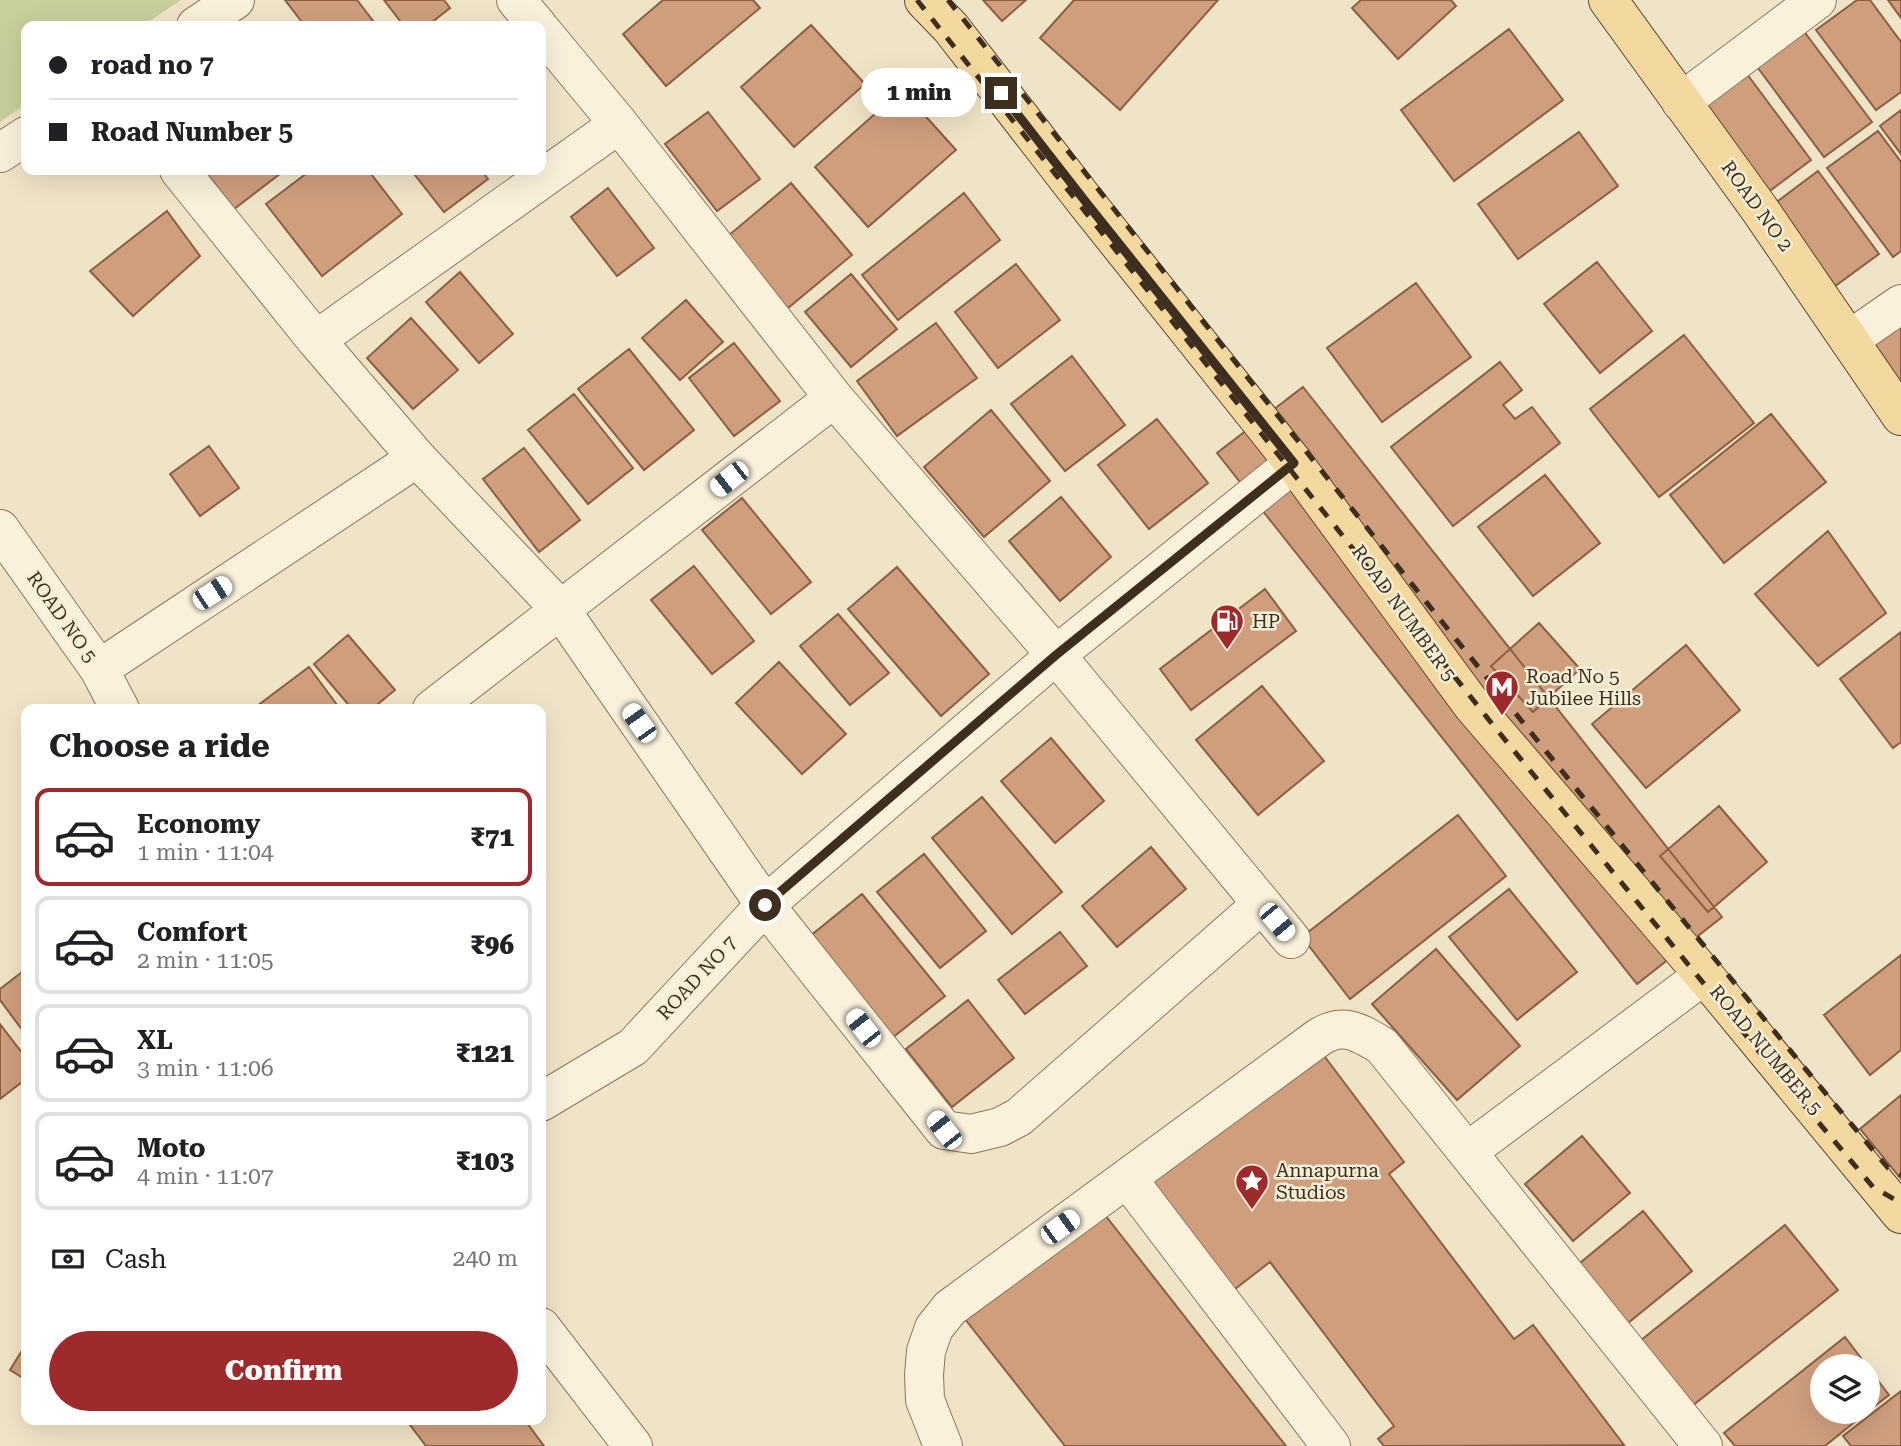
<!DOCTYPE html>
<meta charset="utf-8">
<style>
:root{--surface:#fff;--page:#f2f2f2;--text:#202124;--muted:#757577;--line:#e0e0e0;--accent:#9e2a2b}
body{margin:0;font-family:"Roboto Serif",serif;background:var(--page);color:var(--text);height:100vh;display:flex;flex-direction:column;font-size:26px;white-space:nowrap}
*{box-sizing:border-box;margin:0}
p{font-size:23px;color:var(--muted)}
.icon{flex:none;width:38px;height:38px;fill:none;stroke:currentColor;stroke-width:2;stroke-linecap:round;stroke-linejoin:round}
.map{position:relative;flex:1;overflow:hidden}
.side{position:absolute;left:21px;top:704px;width:525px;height:721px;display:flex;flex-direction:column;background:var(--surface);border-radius:14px;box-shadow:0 7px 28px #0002}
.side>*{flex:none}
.guide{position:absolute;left:21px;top:21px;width:525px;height:154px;border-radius:14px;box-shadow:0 7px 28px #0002;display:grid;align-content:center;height:154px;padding:0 28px;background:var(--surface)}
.fabs{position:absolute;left:1810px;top:1354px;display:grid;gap:14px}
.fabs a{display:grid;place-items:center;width:70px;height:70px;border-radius:50%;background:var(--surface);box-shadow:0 7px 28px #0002;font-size:35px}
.end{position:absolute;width:32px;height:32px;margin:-16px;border:9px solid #3d2e20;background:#fff;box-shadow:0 0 0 4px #fff}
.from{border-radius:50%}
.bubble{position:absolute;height:49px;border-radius:24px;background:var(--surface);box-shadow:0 7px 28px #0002;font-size:23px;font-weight:800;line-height:49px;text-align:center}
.car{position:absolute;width:21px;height:42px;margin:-21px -10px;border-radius:9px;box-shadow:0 0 5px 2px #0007;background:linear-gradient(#fff 24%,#345 0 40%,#fff 0 76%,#345 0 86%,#fff 0)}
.guide b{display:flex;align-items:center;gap:24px;height:66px;font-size:26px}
.guide b+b{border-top:2px solid var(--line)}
.guide i{width:18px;height:18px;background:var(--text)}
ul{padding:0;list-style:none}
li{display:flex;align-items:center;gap:21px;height:98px;margin:0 14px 10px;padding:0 14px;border:4px solid var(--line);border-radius:14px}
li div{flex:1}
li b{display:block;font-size:26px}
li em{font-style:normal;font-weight:800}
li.on{border-color:var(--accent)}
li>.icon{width:63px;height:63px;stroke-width:1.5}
h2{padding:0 28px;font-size:32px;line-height:84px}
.pay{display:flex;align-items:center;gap:18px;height:77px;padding:0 28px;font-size:26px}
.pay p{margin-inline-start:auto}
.cta{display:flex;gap:14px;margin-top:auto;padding:14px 28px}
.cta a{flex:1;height:80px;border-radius:42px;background:var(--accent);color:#fff;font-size:28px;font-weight:800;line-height:80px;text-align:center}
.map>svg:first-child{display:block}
.green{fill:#c9cf9b}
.building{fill:#cf9f7d;stroke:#8d5f41;stroke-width:2}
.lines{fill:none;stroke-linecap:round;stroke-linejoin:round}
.minor-casing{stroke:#8d765c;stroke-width:40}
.major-casing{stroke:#5b4430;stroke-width:40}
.minor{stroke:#faf1dc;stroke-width:38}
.major{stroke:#f3d9a0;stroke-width:38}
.rail{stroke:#3d2e20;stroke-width:5;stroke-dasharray:12 12;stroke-linecap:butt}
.route{stroke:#3d2e20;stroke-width:9}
.labels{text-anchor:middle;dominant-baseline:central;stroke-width:5;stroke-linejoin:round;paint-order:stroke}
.street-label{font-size:19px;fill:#3d2e20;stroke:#f7eed8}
.poi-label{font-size:19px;fill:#3d2e20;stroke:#f7eed8;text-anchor:start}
</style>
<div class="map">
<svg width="1901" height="1446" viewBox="0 0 1901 1446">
<rect width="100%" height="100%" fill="#f0e4c8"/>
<!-- green -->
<path class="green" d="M0,0H181L142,26H26V104L0,122Z"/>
<!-- building -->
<path class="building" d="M285,0H357L377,26H305Z
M384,0H444L450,8L427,26H404Z
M663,0H753L760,8L666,86L623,34Z
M983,0H1026L1002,21Z
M1074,0H1218L1120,110L1040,38Z
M1361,0H1451L1456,6L1398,59L1352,8Z
M1857,0H1870L1901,42V92L1876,110L1816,30Z
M1888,0H1901V18Z
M811,25L865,84L794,147L741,87Z
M1509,29L1563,100L1454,181L1401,110Z
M1803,30L1872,122L1824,157L1755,64Z
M1744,70L1811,160L1759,199L1692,108Z
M902,90L956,150L868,227L815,167Z
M1901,110V154L1880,126Z
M708,112L760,179L717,211L665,144Z
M1878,131L1901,162V251L1893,257L1827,168Z
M1579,132L1618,186L1518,259L1478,204Z
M204,170H285L234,209Z
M311,170H368L402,214L322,276L266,204Z
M411,170H481L488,179L444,212Z
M1818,171L1879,254L1831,289L1770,207Z
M791,183L852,255L782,313L722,241Z
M608,188L654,248L617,276L571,217Z
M964,193L1000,240L898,320L862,275Z
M167,211L200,256L133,316L90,271Z
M1597,262L1652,331L1600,373L1544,304Z
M1016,264L1060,320L998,368L955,312Z
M460,272L513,334L479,363L426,302Z
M851,274L897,329L851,367L805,312Z
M1416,283L1471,357L1382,422L1327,348Z
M686,300L723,342L680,380L642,338Z
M411,318L458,370L413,409L367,358Z
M936,323L977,378L897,436L857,381Z
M1901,323V398L1865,349Z
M1684,335L1754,423L1659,497L1590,409Z
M734,343L780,401L734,436L689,378Z
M629,349L694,430L644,470L578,389Z
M1072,356L1125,425L1065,471L1011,404Z
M1500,362L1522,390L1503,405L1515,419L1532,407L1560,443L1453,526L1391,447Z
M1303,387L1722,917L1637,984L1217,453Z
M574,394L633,468L588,504L528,430Z
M991,410L1050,481L984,537L924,467Z
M1771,414L1826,482L1724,563L1670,495Z
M1157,419L1208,483L1149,529L1098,465Z
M209,446L239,488L200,516L170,474Z
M524,448L580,520L539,552L483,479Z
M1545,475L1600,543L1533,596L1478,527Z
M1061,497L1111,557L1060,601L1009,541Z
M742,498L811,582L771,614L702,530Z
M1828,531L1886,613L1818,666L1755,594Z
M694,566L754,641L712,674L651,600Z
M897,567L989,674L941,716L848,609Z
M1265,589L1296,631L1191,710L1160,669Z
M838,614L889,673L850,705L800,646Z
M1539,623L1580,669L1533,712L1491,666Z
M1901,632V742L1893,748L1840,679Z
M348,635L395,690L372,709H352L314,664Z
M1686,645L1740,710L1646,788L1592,724Z
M779,662L846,734L802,774L736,703Z
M309,667L340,709H253Z
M1262,686L1324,761L1258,815L1196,740Z
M1051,738L1104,801L1055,843L1001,781Z
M982,797L1062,892L1012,934L932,838Z
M1719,806L1767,862L1708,912L1660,856Z
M1458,815L1506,876L1350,999L1302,937Z
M1151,847L1186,889L1117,947L1082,906Z
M924,854L986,931L940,968L877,892Z
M1509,889L1577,972L1517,1020L1449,937Z
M862,894L945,996L892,1038L809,937Z
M1060,932L1087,966L1025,1014L998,980Z
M1436,949L1520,1046L1457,1100L1372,1004Z
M1901,955V1050L1870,1075L1824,1015Z
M26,969V1035L0,1000V989Z
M968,1000L1014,1058L952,1107L906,1049Z
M0,1024L26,1058V1079L0,1099Z
M1319,1049L1404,1162L1389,1174L1514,1339L1533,1325L1624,1445L1384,1446L1378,1439L1394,1426L1270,1262L1231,1292L1146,1179Z
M1901,1095V1179L1860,1129Z
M1582,1136L1630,1193L1573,1241L1525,1184Z
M1098,1206L1286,1446H1065L961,1314Z
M1643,1211L1692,1271L1623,1327L1574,1268Z
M1785,1225L1838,1290L1687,1410L1635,1345Z
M1845,1337L1889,1395L1867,1412V1367H1822V1412H1867L1825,1446H1735L1724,1433Z
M26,1344V1380L10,1370Z
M1901,1391V1446H1851L1843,1436Z
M418,1419H524L544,1446H426L410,1425Z"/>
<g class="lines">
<!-- minor casing -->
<g class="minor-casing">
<path id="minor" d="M516,0L538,26
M196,26L235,0
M541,30L619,124L834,398L1056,655L1291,939
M1681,102L1817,0
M0,153L26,136
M179,170L316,340L417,458L560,609L765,905L944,1130L971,1134L1000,1127L1019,1117L1262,904
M316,340L619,124
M1849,340L1901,304
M0,529L99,669L120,709
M99,669L417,458
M432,709L834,398
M541,1102L633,1047L765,905L1056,655L1294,463
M1467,1152L1704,975
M1127,1178L1331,1446
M541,1327L633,1446
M943,1446L925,1400L924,1375L926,1351L934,1328L950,1308L1318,1038C1342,1021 1359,1032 1382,1046L1703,1446"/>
</g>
<!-- major casing -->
<g class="major-casing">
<path id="major" d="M924,0L951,28L1085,201L1294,463L1472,705L1704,975L1901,1214
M1608,0L1758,207L1901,416"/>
</g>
<!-- minor -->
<use href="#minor" class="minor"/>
<!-- major -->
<use href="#major" class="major"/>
<!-- rail -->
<path class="rail" d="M917,0L1493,725L1766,1060L1873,1187L1901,1203
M948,0C1259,391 1567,785 1888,1168L1901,1175"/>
</g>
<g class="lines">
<!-- route -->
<path class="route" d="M765,905L1056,655L1294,463L1085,201L1001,93"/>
</g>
<!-- icons -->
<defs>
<g id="fuel-pin" transform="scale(1.75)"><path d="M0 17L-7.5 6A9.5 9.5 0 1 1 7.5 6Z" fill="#9e2a2b" stroke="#f7eed8"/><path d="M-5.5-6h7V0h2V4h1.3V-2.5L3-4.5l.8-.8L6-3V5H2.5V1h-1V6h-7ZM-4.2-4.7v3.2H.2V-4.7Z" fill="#fff"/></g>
<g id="metro-pin" transform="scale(1.75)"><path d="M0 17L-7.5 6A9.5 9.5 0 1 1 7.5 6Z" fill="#9e2a2b" stroke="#f7eed8"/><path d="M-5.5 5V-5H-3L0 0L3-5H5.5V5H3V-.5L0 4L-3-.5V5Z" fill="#fff"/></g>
<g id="sight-pin" transform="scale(1.75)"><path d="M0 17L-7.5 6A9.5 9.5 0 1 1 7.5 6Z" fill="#9e2a2b" stroke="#f7eed8"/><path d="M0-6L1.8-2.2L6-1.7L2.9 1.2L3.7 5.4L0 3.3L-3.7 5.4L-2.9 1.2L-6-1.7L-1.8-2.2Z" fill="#fff"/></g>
</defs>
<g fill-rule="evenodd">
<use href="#fuel-pin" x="1227" y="621"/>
<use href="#metro-pin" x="1502" y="687"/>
<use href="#sight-pin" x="1252" y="1181"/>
</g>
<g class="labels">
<!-- street labels -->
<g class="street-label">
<text transform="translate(1757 206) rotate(54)">ROAD NO 2</text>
<text transform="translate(1404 613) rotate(54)">ROAD NUMBER 5</text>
<text transform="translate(62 617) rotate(55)">ROAD NO 5</text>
<text transform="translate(697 978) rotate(-47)">ROAD NO 7</text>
<text transform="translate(1766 1050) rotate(50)">ROAD NUMBER 5</text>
</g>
<!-- poi labels -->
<g class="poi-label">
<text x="1252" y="621">HP</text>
<text x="1526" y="676">Road No 5<tspan x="1526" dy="22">Jubilee Hills</tspan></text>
<text x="1276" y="1170">Annapurna<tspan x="1276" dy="22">Studios</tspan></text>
</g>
</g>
</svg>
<div class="fabs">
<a><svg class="icon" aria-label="layers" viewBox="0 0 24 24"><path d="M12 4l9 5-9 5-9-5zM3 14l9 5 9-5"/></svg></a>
</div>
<i class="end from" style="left:765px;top:905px"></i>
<i class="end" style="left:1001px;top:93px"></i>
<div class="bubble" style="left:861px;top:68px;width:116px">1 min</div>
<i class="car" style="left:729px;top:479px;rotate:232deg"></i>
<i class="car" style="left:212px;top:593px;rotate:57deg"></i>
<i class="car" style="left:639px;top:723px;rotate:325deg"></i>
<i class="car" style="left:1277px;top:922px;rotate:140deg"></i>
<i class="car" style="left:863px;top:1028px;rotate:322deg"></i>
<i class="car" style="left:944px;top:1130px;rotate:322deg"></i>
<i class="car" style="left:1060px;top:1227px;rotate:54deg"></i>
<div class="guide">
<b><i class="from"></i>road no 7</b>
<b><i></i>Road Number 5</b>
</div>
<section class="side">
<h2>Choose a ride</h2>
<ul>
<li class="on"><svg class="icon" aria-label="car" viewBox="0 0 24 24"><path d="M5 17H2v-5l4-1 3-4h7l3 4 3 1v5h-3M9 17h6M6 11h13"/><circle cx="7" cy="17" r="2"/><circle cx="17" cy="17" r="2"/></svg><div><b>Economy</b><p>1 min · 11:04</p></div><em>₹71</em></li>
<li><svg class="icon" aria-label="car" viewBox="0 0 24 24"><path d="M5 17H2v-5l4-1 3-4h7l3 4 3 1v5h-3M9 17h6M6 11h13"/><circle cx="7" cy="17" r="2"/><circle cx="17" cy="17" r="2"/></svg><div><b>Comfort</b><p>2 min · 11:05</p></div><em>₹96</em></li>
<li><svg class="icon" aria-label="car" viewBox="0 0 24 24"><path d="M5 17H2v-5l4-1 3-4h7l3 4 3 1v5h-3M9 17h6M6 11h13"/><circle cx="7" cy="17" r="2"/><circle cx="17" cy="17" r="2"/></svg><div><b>XL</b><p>3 min · 11:06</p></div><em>₹121</em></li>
<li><svg class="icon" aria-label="car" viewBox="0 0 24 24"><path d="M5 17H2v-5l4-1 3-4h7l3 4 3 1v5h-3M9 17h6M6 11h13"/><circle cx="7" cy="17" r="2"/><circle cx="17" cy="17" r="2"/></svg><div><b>Moto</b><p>4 min · 11:07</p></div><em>₹103</em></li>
</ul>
<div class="pay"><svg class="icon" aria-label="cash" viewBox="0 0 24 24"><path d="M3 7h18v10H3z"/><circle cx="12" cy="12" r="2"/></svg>Cash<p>240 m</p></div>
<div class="cta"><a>Confirm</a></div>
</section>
</div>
